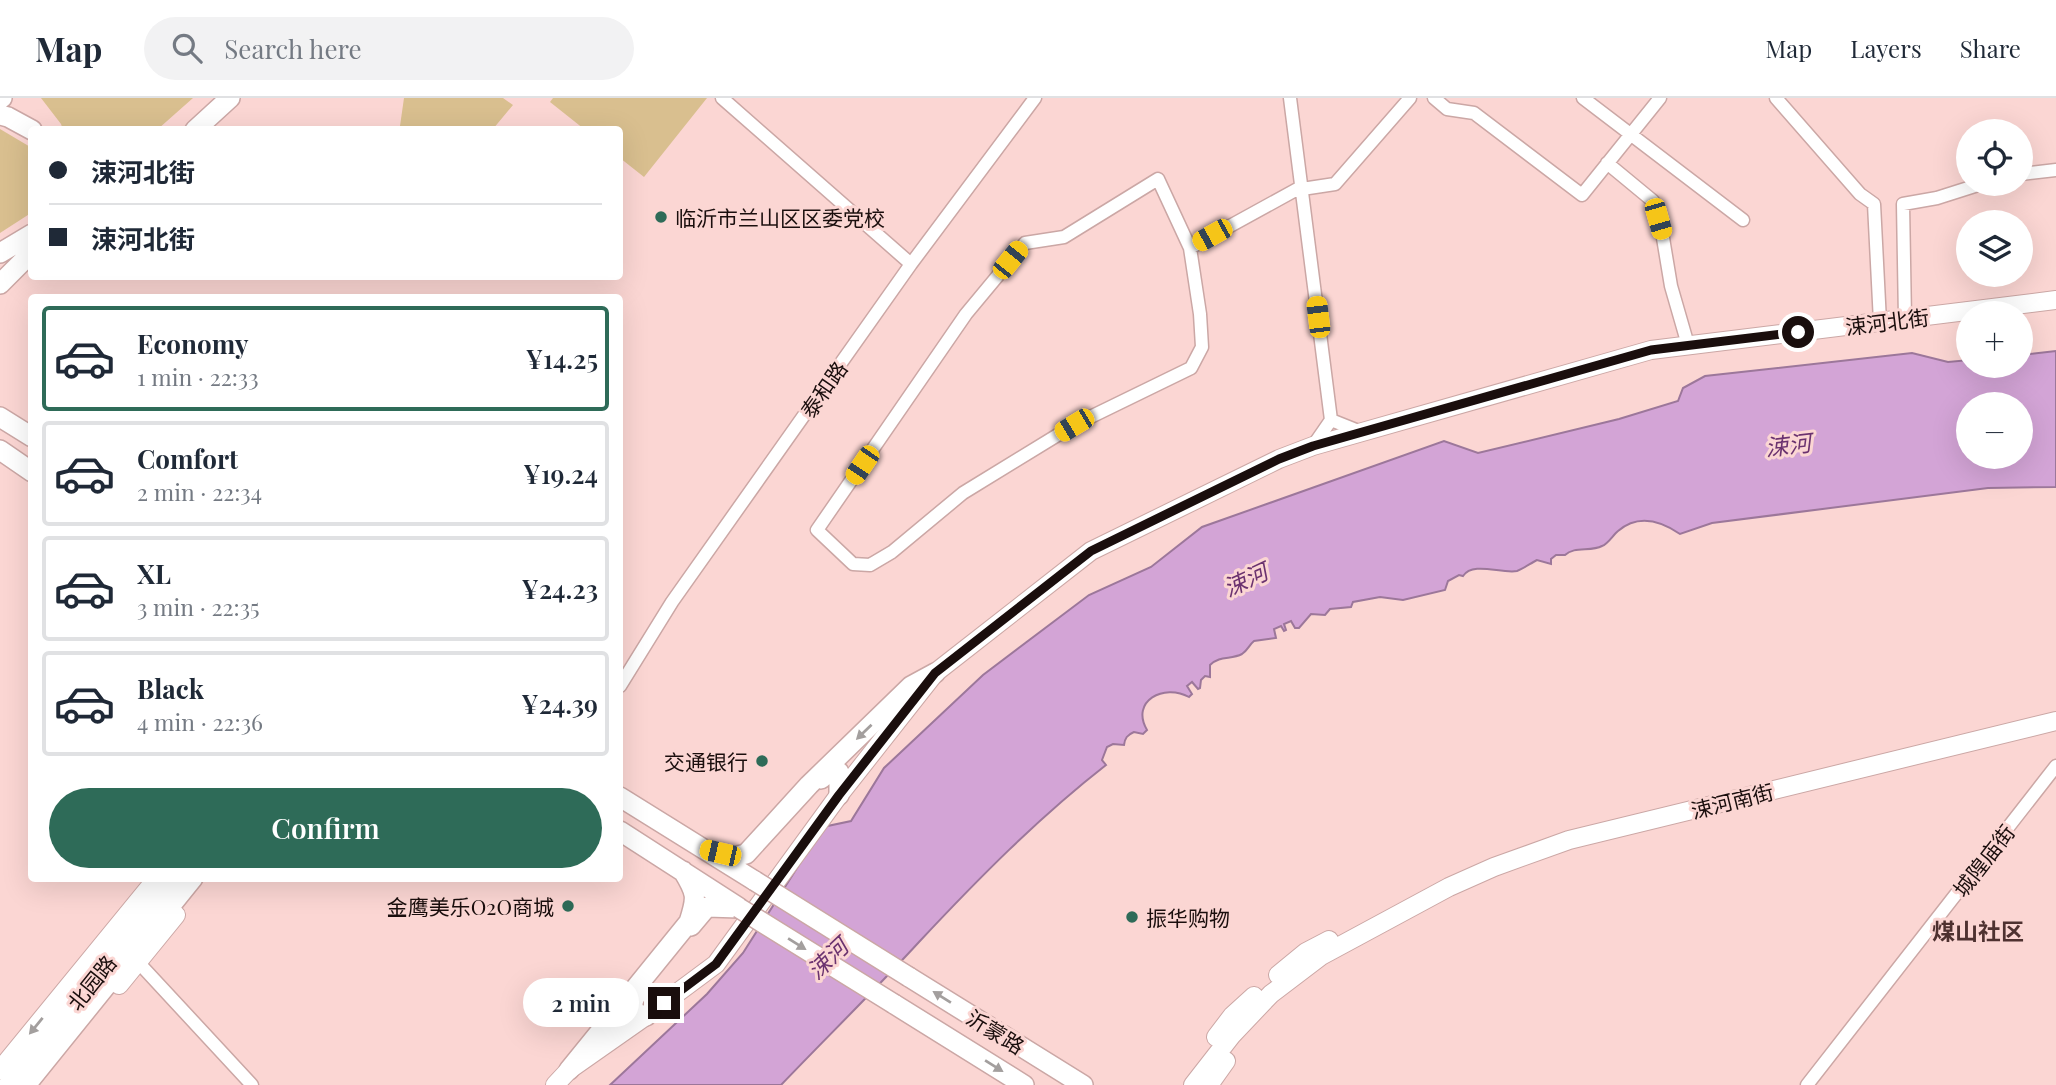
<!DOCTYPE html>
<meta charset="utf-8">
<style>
:root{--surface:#fff;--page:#f2f2f3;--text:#1f2937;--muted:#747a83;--line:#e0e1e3;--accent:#2e6b58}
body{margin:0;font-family:"Playfair Display","Noto Sans SC",serif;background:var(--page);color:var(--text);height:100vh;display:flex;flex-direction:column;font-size:26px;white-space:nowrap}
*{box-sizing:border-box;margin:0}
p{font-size:23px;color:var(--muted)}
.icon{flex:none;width:38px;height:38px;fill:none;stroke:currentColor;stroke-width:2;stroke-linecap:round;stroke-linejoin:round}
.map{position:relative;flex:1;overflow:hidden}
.sheet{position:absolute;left:28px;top:196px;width:595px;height:588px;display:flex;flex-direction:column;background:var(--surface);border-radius:7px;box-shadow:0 7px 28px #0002}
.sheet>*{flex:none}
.hud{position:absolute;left:28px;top:28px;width:595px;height:154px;border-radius:7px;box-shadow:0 7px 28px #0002;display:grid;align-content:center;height:154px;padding:0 21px;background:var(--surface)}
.buttons{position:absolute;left:1956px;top:21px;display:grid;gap:14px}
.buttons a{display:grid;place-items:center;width:77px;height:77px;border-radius:50%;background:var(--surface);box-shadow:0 7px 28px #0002;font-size:35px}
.end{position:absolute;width:32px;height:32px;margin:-16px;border:9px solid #1a0e0d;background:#fff;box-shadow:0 0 0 4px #fff}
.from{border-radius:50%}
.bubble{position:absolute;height:49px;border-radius:24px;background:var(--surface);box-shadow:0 7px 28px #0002;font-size:23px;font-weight:600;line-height:49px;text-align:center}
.car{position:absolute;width:21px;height:42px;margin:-21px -10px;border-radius:9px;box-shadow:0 0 5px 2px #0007;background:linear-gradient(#f5c518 24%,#345 0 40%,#f5c518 0 76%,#345 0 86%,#f5c518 0)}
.hud b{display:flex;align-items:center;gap:24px;height:66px;font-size:26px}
.hud b+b{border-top:2px solid var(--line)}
.hud i{width:18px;height:18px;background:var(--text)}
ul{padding:12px 0 0;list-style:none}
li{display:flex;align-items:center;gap:21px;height:105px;margin:0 14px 10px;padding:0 7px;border:4px solid var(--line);border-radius:7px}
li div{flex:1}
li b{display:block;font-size:26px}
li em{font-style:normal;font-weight:600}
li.current{border-color:var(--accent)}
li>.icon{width:63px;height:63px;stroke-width:1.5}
.primary-button{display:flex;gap:14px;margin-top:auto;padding:14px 21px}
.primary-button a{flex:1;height:80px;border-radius:42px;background:var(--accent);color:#fff;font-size:28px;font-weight:600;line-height:80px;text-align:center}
header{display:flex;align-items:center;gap:42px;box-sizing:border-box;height:98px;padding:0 35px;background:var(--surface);border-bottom:2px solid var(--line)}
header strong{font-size:33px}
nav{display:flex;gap:38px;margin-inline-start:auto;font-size:24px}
.search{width:490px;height:63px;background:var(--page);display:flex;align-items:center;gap:18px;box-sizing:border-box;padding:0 24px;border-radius:38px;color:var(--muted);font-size:26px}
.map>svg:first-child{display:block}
.green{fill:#d9bf8f}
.water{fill:#d3a4d6;stroke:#9c779a;stroke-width:2;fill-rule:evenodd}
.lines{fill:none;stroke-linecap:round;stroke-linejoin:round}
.street-casing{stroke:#cba7a5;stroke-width:15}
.secondary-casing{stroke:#cba7a5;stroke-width:20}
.primary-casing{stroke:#cba7a5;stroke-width:22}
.street{stroke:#fff;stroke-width:12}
.secondary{stroke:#fff;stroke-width:18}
.primary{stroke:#fff;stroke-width:19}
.primary-bridge-casing{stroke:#cba7a5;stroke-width:22;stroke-linecap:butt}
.primary-bridge{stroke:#fff;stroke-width:19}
.oneway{fill:#a39f9e}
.route{stroke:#1a0e0d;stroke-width:9}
.poi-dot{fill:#2e6b58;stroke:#fbd6d3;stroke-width:2.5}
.labels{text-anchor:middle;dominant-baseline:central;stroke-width:6;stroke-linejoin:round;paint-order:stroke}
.poi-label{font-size:21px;fill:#1a0e0d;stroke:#fbd6d3;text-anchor:start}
.street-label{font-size:21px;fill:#1a0e0d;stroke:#fbd6d3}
.water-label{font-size:23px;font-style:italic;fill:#6b326f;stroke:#fbd6d3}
.neighbourhood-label{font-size:23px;font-weight:bold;fill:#4e3130;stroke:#fbd6d3}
</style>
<header>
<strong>Map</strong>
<div class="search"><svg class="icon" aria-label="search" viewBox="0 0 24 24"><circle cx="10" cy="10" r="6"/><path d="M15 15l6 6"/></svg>Search here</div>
<nav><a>Map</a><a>Layers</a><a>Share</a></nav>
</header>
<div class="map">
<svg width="2056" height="987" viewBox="0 0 2056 987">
<rect width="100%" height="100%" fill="#fbd6d3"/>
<!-- green -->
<path class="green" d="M41,0H193L158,31L63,32L61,26Z
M404,0H503L513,7L493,31H403L400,28Z
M553,0H707L644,79L620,60V32L584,31L550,4Z
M0,31L32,50L31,115L0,135Z"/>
<!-- water -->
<path class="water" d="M2056,253V389L1988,390L1712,425L1680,436C1661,423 1638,416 1618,433C1613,437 1608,446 1602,448C1591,454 1574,448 1565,457H1556L1551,461V466L1537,462C1531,465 1523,471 1517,473C1501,476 1473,463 1463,478L1459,477L1448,483L1445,492L1403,502L1380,499L1353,504L1351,509L1330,511L1325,517L1311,516L1299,530H1295L1291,523L1284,526L1286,532L1284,533L1281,528L1274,531L1276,540L1254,543C1249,547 1248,552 1242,556C1231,562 1220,557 1210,567V579L1205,578L1201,582L1200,590L1198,591L1192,584L1187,588L1192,596L1189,599C1164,585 1130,603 1147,632L1143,636L1134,634C1127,637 1125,640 1124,647L1113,646L1107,649L1102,662L1106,667C1038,720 977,782 919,844C874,893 827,939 781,987H610L707,896L743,855L823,729L851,723L884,670L983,577L1089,497L1151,469L1202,429L1444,343L1478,355L1619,321L1678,303L1683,290L1705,278L1912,255L1948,264L1969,262V268H2021V257ZM1969,306H2021V359H1969Z"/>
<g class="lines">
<!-- street casing -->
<g class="street-casing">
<path id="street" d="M722,0L911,166
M1290,0L1331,322L1313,348
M1434,0L1447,11L1474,15L1582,97L1660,0
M1583,0L1743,122
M1776,0L1860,96L1874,106L1880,224
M1607,65L1653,103L1663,140L1671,188L1688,247
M2021,76L2056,72
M1158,81L1190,150L1200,216L1202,249L1191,270L1074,327L963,395L892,454L870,467L853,466L817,432L966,216L1025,145L1064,139Z
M1302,91L1335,86L1410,0
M1190,150L1301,89
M1905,221L1903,106L1937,100L1981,86
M1331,322L1361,334
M620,588L672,504L911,166L1035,0
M138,864L252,987
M1807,987L2056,668"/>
</g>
<!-- secondary casing -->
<g class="secondary-casing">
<path id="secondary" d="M1278,877L1306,854L1329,842
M119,887L176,817
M1216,939L1232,918L1254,898
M0,972L157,780
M555,987L569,972L646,918L716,866L839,697L935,575L1091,453L1279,361L1313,348L1651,252L2056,202
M1193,987L1232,937L1271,896L1321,858L1449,789L1494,769L1569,742L2056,623
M1209,987L1226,963"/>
</g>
<!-- primary casing -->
<g class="primary-casing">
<path id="primary" d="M0,1L2,0
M0,17L8,19L32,32
M195,32L230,0
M0,155L32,136
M0,186L32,154
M0,319L32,339
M0,352L32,374
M821,681L831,672L839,674V697
M620,699L755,783
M620,733L738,809
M706,752L733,759L746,756L809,687L911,588L935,575
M691,828L707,809L739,810
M909,879L1083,987
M642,890C635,898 630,904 635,915L646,918
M894,906L1024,987
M569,972L689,824C697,799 697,796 683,773
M8,987L175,780
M26,987L193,780"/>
</g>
<!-- street -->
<use href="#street" class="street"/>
<!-- secondary -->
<use href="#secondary" class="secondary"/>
<!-- primary -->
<use href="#primary" class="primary"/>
<!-- primary-bridge casing -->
<g class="primary-bridge-casing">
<path id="primary-bridge" d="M755,783L909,879
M739,810L894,906"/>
</g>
<!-- primary-bridge -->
<use href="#primary-bridge" class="primary-bridge"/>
</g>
<!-- one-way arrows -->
<defs><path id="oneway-solid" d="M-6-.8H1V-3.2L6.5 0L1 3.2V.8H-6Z" transform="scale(1.75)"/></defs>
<g class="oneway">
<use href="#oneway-solid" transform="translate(864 634) rotate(136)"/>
<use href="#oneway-solid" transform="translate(797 846) rotate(32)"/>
<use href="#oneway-solid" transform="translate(942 899) rotate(-148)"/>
<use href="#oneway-solid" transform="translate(36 928) rotate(129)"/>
<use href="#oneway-solid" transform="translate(994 968) rotate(32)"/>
</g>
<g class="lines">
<!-- route -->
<path class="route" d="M664,905L716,866L839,697L935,575L1091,453L1279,361L1313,348L1651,252L1798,234"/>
</g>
<!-- markers -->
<g class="poi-dot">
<circle cx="661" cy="119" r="7"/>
<circle cx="762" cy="663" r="7"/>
<circle cx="568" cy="808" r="7"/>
<circle cx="1132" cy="819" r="7"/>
</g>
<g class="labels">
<!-- poi labels -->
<g class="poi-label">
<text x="675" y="119">临沂市兰山区区委党校</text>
<text x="748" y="663" text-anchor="end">交通银行</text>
<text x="554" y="808" text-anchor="end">金鹰美乐O2O商城</text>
<text x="1146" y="819">振华购物</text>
</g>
<!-- street labels -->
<g class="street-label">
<text transform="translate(1887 223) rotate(-7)">涑河北街</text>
<text transform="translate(823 291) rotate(-55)">泰和路</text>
<text transform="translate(1732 702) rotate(-14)">涑河南街</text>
<text transform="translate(1983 762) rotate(-52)">城隍庙街</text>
<text transform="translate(91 884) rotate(-51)">北园路</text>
<text transform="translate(996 933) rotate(32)">沂蒙路</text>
</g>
<!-- water labels -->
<g class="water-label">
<text transform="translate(1788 346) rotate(-7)">涑河</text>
<text transform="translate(1245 481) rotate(-25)">涑河</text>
<text transform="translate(827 860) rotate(-44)">涑河</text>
</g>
<!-- neighbourhood labels -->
<g class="neighbourhood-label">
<text x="1978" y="832">煤山社区</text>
</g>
</g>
</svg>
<div class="buttons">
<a><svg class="icon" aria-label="locate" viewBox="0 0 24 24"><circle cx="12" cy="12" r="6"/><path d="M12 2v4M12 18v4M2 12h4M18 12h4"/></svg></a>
<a><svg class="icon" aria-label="layers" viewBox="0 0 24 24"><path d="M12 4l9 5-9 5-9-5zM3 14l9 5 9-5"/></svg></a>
<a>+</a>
<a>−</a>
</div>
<i class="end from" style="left:1798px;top:234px"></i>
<i class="end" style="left:664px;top:905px"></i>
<div class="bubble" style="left:523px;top:880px;width:116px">2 min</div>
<i class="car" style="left:1658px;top:121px;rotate:164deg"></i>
<i class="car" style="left:1212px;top:137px;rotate:241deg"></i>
<i class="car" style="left:1010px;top:162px;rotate:39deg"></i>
<i class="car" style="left:1318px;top:219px;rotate:353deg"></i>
<i class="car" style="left:1074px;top:327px;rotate:239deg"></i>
<i class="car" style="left:862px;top:367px;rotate:214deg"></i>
<i class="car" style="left:720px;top:755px;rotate:283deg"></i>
<div class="hud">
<b><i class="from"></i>涑河北街</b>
<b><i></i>涑河北街</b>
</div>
<section class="sheet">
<ul>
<li class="current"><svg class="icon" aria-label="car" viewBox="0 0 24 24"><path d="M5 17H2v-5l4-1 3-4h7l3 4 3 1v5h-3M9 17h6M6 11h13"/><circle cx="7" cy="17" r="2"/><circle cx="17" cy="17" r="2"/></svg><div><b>Economy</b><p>1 min · 22:33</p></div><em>¥14.25</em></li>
<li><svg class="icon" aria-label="car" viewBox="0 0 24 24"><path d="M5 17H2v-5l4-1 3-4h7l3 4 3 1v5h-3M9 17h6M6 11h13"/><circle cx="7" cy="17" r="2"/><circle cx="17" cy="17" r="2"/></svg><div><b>Comfort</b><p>2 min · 22:34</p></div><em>¥19.24</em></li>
<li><svg class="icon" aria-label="car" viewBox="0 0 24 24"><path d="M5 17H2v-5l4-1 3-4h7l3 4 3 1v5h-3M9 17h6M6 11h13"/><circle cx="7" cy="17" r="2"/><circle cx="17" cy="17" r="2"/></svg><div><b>XL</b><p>3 min · 22:35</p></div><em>¥24.23</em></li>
<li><svg class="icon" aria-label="car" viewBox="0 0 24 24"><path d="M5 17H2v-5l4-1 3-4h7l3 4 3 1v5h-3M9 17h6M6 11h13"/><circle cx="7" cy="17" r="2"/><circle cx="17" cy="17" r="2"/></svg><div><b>Black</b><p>4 min · 22:36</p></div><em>¥24.39</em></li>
</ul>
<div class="primary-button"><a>Confirm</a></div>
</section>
</div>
